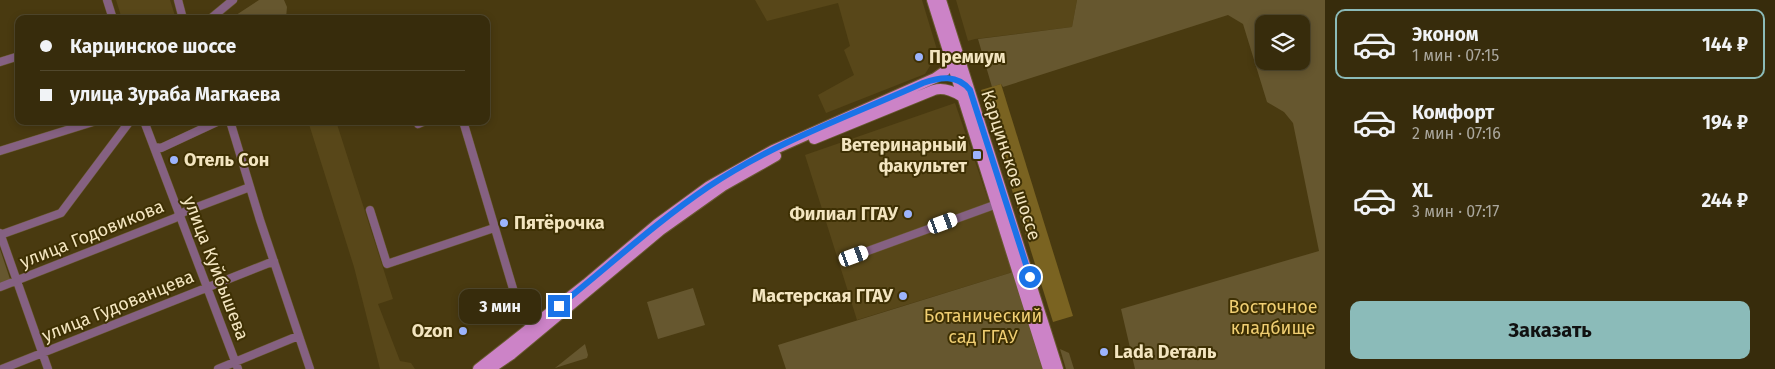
<!DOCTYPE html>
<html lang="ru">
<meta charset="utf-8">
<style>
:root{--surface:#372c0c;--page:#3e3415;--text:#f1f3f6;--muted:#aaa79d;--line:#51482d;--accent:#8bbbb9}
body{margin:0;font-family:"Fira Sans",sans-serif;background:var(--page);color:var(--text);height:100vh;display:flex;flex-direction:column;font-size:19px;white-space:nowrap}
*{box-sizing:border-box;margin:0}
p{font-size:16px;color:var(--muted)}
.icon{flex:none;width:28px;height:28px;fill:none;stroke:currentColor;stroke-width:2;stroke-linecap:round;stroke-linejoin:round}
.map{position:relative;flex:1;overflow:hidden}
.sheet{display:flex;flex-direction:column;background:var(--surface);width:450px}
.sheet>*{flex:none}
.banner{position:absolute;left:15px;top:15px;width:475px;height:110px;border-radius:10px;box-shadow:0 2px 8px #0003,0 0 0 1px var(--line);display:grid;align-content:center;height:110px;padding:0 25px;background:var(--surface)}
.controls{position:absolute;left:1255px;top:15px;display:grid;gap:10px}
.controls a{display:grid;place-items:center;width:55px;height:55px;border-radius:10px;background:var(--surface);box-shadow:0 2px 8px #0003,0 0 0 1px var(--line);font-size:25px}
.end{position:absolute;width:22px;height:22px;margin:-11px;border:6px solid #1a73e8;background:#fff;box-shadow:0 0 0 2px #fff}
.from{border-radius:50%}
.bubble{position:absolute;height:35px;border-radius:10px;background:var(--surface);box-shadow:0 2px 8px #0003,0 0 0 1px var(--line);font-size:16px;font-weight:700;line-height:35px;text-align:center}
.car{position:absolute;width:15px;height:30px;margin:-15px -8px;border-radius:6px;box-shadow:0 0 4px 1px #0007;background:linear-gradient(#fff 24%,#345 0 40%,#fff 0 76%,#345 0 86%,#fff 0)}
.banner b{display:flex;align-items:center;gap:18px;height:48px;font-size:19px}
.banner b+b{border-top:1px solid var(--line)}
.banner i{width:12px;height:12px;background:var(--text)}
ul{padding:9px 0 0;list-style:none}
li{display:flex;align-items:center;gap:15px;height:70px;margin:0 10px 8px;padding:0 15px;border:2px solid transparent;border-radius:10px}
li div{flex:1}
li b{display:block;font-size:19px}
li em{font-style:normal;font-weight:700}
li.on{border-color:var(--accent)}
li>.icon{width:45px;height:45px;stroke-width:1.5}
.cta{display:flex;gap:10px;margin-top:auto;padding:10px 25px}
.cta a{flex:1;height:58px;border-radius:10px;background:var(--accent);color:#111;font-size:20px;font-weight:700;line-height:58px;text-align:center}
main{display:flex;flex:1;min-height:0}
.map>svg:first-child{display:block}
.built{fill:#584719}
.green{fill:#66572f;fill-rule:evenodd}
.forest{fill:#7a6321}
.lines{fill:none;stroke-linecap:round;stroke-linejoin:round}
.minor-casing{stroke:#685930;stroke-width:9}
.major-casing{stroke:#685930;stroke-width:12}
.minor{stroke:#856182;stroke-width:8}
.major{stroke:#cc83c7;stroke-width:10}
.route{stroke:#1a73e8;stroke-width:6}
.poi-dot{fill:#9cb4fd;stroke:#3e3004;stroke-width:2}
.labels{text-anchor:middle;dominant-baseline:central;stroke-width:4;stroke-linejoin:round;paint-order:stroke}
.poi-label{font-size:18px;font-weight:bold;fill:#f3e5c0;stroke:#3e3004;text-anchor:start}
.street-label{font-size:18px;fill:#f3e5c0;stroke:#3e3004}
.park-label{font-size:18px;fill:#f0ce72;stroke:#3e3004}
</style>
<main>
<div class="map">
<svg width="1325" height="369" viewBox="0 0 1325 369">
<rect width="100%" height="100%" fill="#493a10"/>
<!-- built -->
<path class="built" d="M116,0H170L176,19H122Z
M755,0H922L938,53L925,74L826,113L818,95L854,75L844,50L850,46L838,3L767,21Z
M956,0H1077L1072,27L975,39L968,41Z
M955,103L1013,272L857,320L805,155Z
M308,121H336L393,299L378,304L400,361L411,363L415,369H380L354,267Z"/>
<!-- green -->
<path class="green" d="M259,0H284L287,7L286,18L230,19Z
M1077,0H1325V369H1135L1121,309L1319,251L1293,123L1284,112L1267,102L1243,24L1228,15L1003,87L1001,84L992,87L978,39L1072,27ZM1264,24H1301V61H1264Z
M0,249L10,279L0,283Z
M1013,272L1043,369H786L778,345Z
M693,288L705,325L658,339L647,302Z
M585,344L588,355L587,358L555,368Z
M1060,349L1069,353L1074,369H1066Z"/>
<!-- forest -->
<path class="forest" d="M1001,84L1073,316L1053,322L981,90Z"/>
<g class="lines">
<!-- minor casing -->
<g class="minor-casing">
<path id="minor" d="M107,0L113,19
M178,0L183,19
M210,19L233,0
M0,62L19,56
M144,121L238,369
M230,121L260,220L310,369
M463,121L514,292L530,328
M418,124L425,121
M154,147L161,148L219,121
M0,151L96,121
M370,210L387,264L494,228
M0,233L48,369
M0,235L61,213L130,121
M854,256L997,204
M0,287L175,218L184,212L250,187
M2,369L274,261
M218,369L298,336"/>
</g>
<!-- major casing -->
<g class="major-casing">
<path id="major" d="M932,0L1048,369
M941,0L1058,369
M814,139L934,90C944,87 956,92 964,98
M478,369L586,284L657,224L709,186L773,150L935,78L945,71L951,60
M490,369L512,354L661,230L723,186L776,156"/>
</g>
<!-- minor -->
<use href="#minor" class="minor"/>
<!-- major -->
<use href="#major" class="major"/>
</g>
<g class="lines">
<!-- route -->
<path class="route" d="M559,306C609,266 655,223 708,187C773,143 852,115 923,83C940,77 957,74 970,90L1030,277"/>
</g>
<!-- markers -->
<g class="poi-dot">
<circle cx="919" cy="57" r="5"/>
<rect x="972" y="150" width="10" height="10" rx="2.5"/>
<circle cx="174" cy="160" r="5"/>
<circle cx="908" cy="214" r="5"/>
<circle cx="504" cy="223" r="5"/>
<circle cx="903" cy="296" r="5"/>
<circle cx="463" cy="331" r="5"/>
<circle cx="1104" cy="352" r="5"/>
</g>
<g class="labels">
<!-- poi labels -->
<g class="poi-label">
<text x="929" y="57">Премиум</text>
<text x="967" y="145" text-anchor="end">Ветеринарный<tspan x="967" dy="21">факультет</tspan></text>
<text x="184" y="160">Отель Сон</text>
<text x="898" y="214" text-anchor="end">Филиал ГГАУ</text>
<text x="514" y="223">Пятёрочка</text>
<text x="893" y="296" text-anchor="end">Мастерская ГГАУ</text>
<text x="453" y="331" text-anchor="end">Ozon</text>
<text x="1114" y="352">Lada Dеталь</text>
</g>
<!-- street labels -->
<g class="street-label">
<text transform="translate(1011 165) rotate(72)">Карцинское шоссе</text>
<text transform="translate(92 234) rotate(-22)">улица Годовикова</text>
<text transform="translate(216 268) rotate(69)">улица Куйбышева</text>
<text transform="translate(118 306) rotate(-22)">улица Гудованцева</text>
</g>
<!-- park labels -->
<g class="park-label">
<text x="1273" y="307">Восточное<tspan x="1273" dy="21">кладбище</tspan></text>
<text x="983" y="316">Ботанический<tspan x="983" dy="21">сад ГГАУ</tspan></text>
</g>
</g>
</svg>
<div class="controls">
<a><svg class="icon" aria-label="layers" viewBox="0 0 24 24"><path d="M12 4l9 5-9 5-9-5zM3 14l9 5 9-5"/></svg></a>
</div>
<i class="end from" style="left:1030px;top:277px"></i>
<i class="end" style="left:559px;top:306px"></i>
<div class="bubble" style="left:459px;top:289px;width:82px">3 мин</div>
<i class="car" style="left:943px;top:223px;rotate:70deg"></i>
<i class="car" style="left:854px;top:256px;rotate:70deg"></i>
<div class="banner">
<b><i class="from"></i>Карцинское шоссе</b>
<b><i></i>улица Зураба Магкаева</b>
</div>
</div>
<section class="sheet">
<ul>
<li class="on"><svg class="icon" aria-label="car" viewBox="0 0 24 24"><path d="M5 17H2v-5l4-1 3-4h7l3 4 3 1v5h-3M9 17h6M6 11h13"/><circle cx="7" cy="17" r="2"/><circle cx="17" cy="17" r="2"/></svg><div><b>Эконом</b><p>1 мин · 07:15</p></div><em>144 ₽</em></li>
<li><svg class="icon" aria-label="car" viewBox="0 0 24 24"><path d="M5 17H2v-5l4-1 3-4h7l3 4 3 1v5h-3M9 17h6M6 11h13"/><circle cx="7" cy="17" r="2"/><circle cx="17" cy="17" r="2"/></svg><div><b>Комфорт</b><p>2 мин · 07:16</p></div><em>194 ₽</em></li>
<li><svg class="icon" aria-label="car" viewBox="0 0 24 24"><path d="M5 17H2v-5l4-1 3-4h7l3 4 3 1v5h-3M9 17h6M6 11h13"/><circle cx="7" cy="17" r="2"/><circle cx="17" cy="17" r="2"/></svg><div><b>XL</b><p>3 мин · 07:17</p></div><em>244 ₽</em></li>
</ul>
<div class="cta"><a>Заказать</a></div>
</section>
</main>
